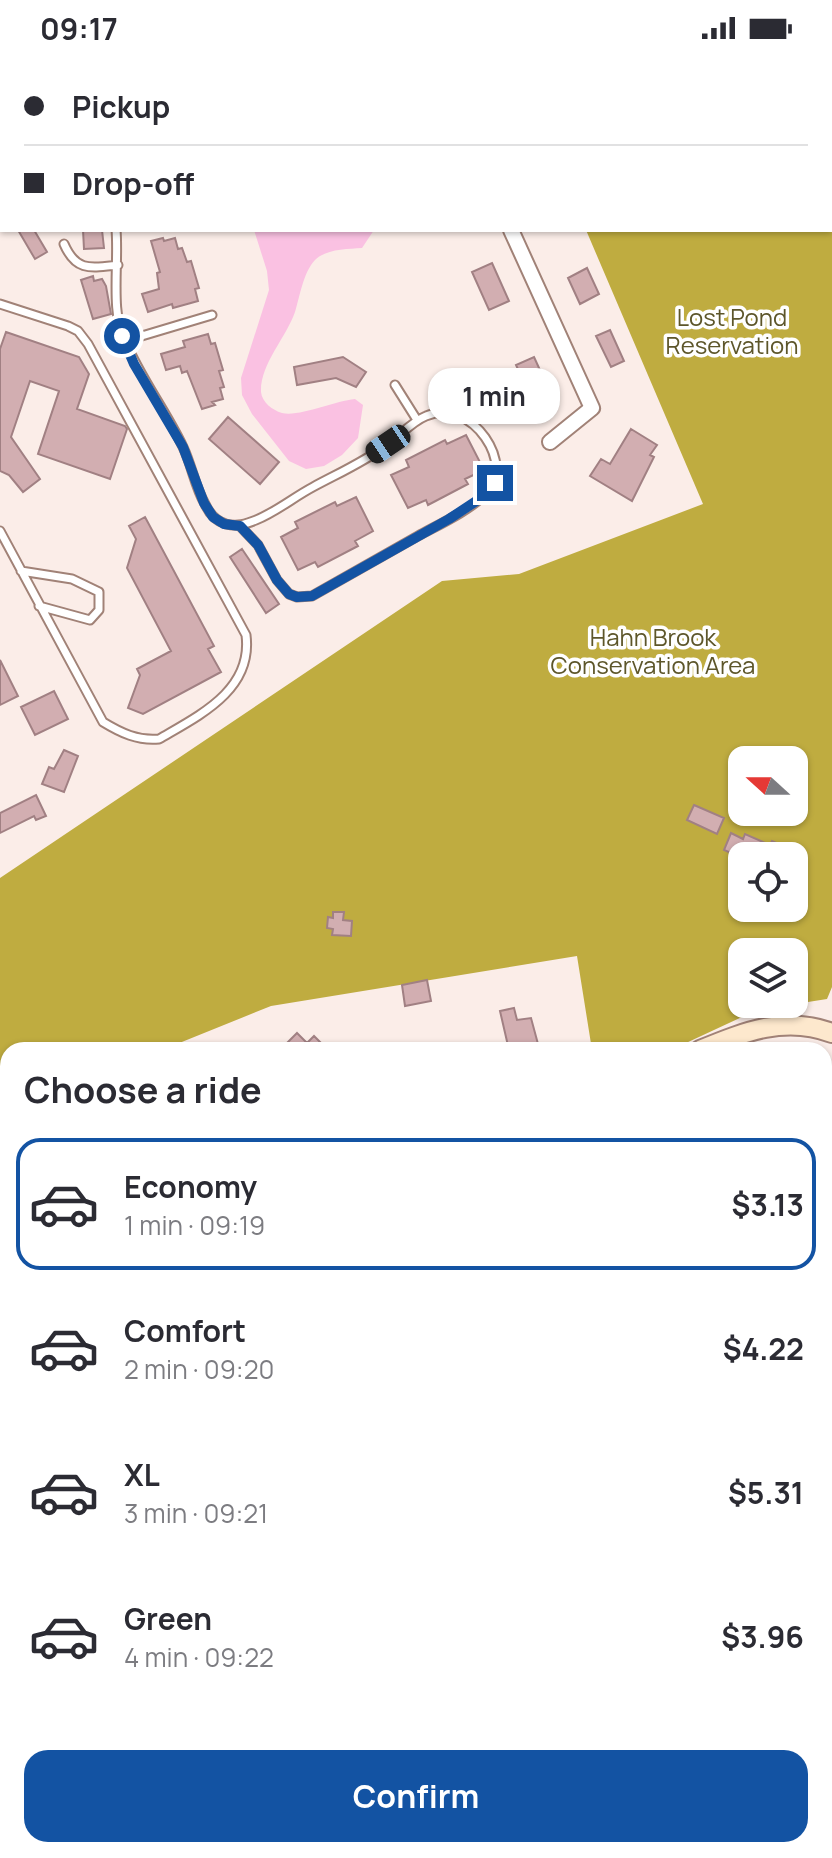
<!DOCTYPE html>
<meta charset="utf-8">
<style>
:root{--surface:#fff;--page:#f2f2f3;--text:#2b2b33;--muted:#7c7c81;--line:#e1e1e2;--accent:#1353a3}
body{margin:0;font-family:Manrope,sans-serif;background:var(--page);color:var(--text);height:100vh;display:flex;flex-direction:column;font-size:30px;white-space:nowrap}
*{box-sizing:border-box;margin:0}
p{font-size:26px;color:var(--muted)}
.icon{flex:none;width:44px;height:44px;fill:none;stroke:currentColor;stroke-width:2;stroke-linecap:round;stroke-linejoin:round}
.map{position:relative;flex:1;overflow:hidden}
.sheet{position:absolute;left:0px;top:986px;width:832px;height:816px;display:flex;flex-direction:column;background:var(--surface);border-radius:24px 24px 0 0;box-shadow:0 2px 6px #0004}
.sheet>*{flex:none}
.banner{position:absolute;left:0px;top:0px;width:832px;height:176px;box-shadow:0 2px 6px #0004;display:grid;align-content:center;height:176px;padding:0 24px;background:var(--surface)}
.needle{width:52px;rotate:291deg}
.tools{position:absolute;left:728px;top:690px;display:grid;gap:16px}
.tools a{display:grid;place-items:center;width:80px;height:80px;border-radius:16px;background:var(--surface);box-shadow:0 2px 6px #0004;font-size:40px}
.end{position:absolute;width:36px;height:36px;margin:-18px;border:10px solid #1353a3;background:#fff;box-shadow:0 0 0 4px #fff}
.from{border-radius:50%}
.bubble{position:absolute;height:56px;border-radius:24px;background:var(--surface);box-shadow:0 2px 6px #0004;font-size:26px;font-weight:700;line-height:56px;text-align:center}
.car{position:absolute;width:24px;height:48px;margin:-24px -12px;border-radius:10px;box-shadow:0 0 6px 2px #0007;background:linear-gradient(#222 24%,#8ab4d8 0 40%,#222 0 76%,#8ab4d8 0 86%,#222 0)}
.banner b{display:flex;align-items:center;gap:28px;height:76px;font-size:30px}
.banner b+b{border-top:2px solid var(--line)}
.banner i{width:20px;height:20px;background:var(--text)}
ul{padding:0;list-style:none}
li{display:flex;align-items:center;gap:24px;height:132px;margin:0 16px 12px;padding:0 8px;border:4px solid transparent;border-radius:24px}
li div{flex:1}
li b{display:block;font-size:30px}
li em{font-style:normal;font-weight:700}
li.active{border-color:var(--accent)}
li>.icon{width:72px;height:72px;stroke-width:1.5}
h2{padding:0 24px;font-size:36px;line-height:96px}
.action{display:flex;gap:16px;margin-top:auto;padding:16px 24px}
.action a{flex:1;height:92px;border-radius:24px;background:var(--accent);color:#fff;font-size:32px;font-weight:700;line-height:92px;text-align:center}
.status{display:flex;justify-content:space-between;align-items:center;height:56px;padding:0 40px;background:var(--surface);direction:ltr}
.status svg{height:22px;fill:currentColor}
.map>svg:first-child{display:block}
.built{fill:#fedcd0}
.green{fill:#d3c784}
.forest{fill:#bfac40;fill-rule:evenodd}
.water{fill:#fac1e2}
.building{fill:#d2aeb1;stroke:#a18083;stroke-width:2}
.lines{fill:none;stroke-linecap:round;stroke-linejoin:round}
.lane-casing{stroke:#a18277;stroke-width:11}
.street-casing{stroke:#a18277;stroke-width:18}
.secondary-casing{stroke:#a18277;stroke-width:22}
.path{stroke:#c3b5b0;stroke-width:2;stroke-dasharray:2 6;stroke-linecap:butt}
.lane{stroke:#fff;stroke-width:7}
.street{stroke:#fff;stroke-width:14}
.secondary{stroke:#fde8cd;stroke-width:18}
.route{stroke:#1353a3;stroke-width:10}
.labels{text-anchor:middle;dominant-baseline:central;stroke-width:7;stroke-linejoin:round;paint-order:stroke}
.park-label{font-size:24px;fill:#5d562a;stroke:#fff}
</style>
<div class="status"><b>09:17</b><svg viewBox="0 0 49 12"><path d="M0 12V9h3v3zM5 12V6h3v6zM10 12V3h3v9zM15 12V0h3v12zM26 1h20v11H26zM47 4h2v5h-2z"/></svg></div>
<div class="map">
<svg width="832" height="1802" viewBox="0 0 832 1802">
<rect width="100%" height="100%" fill="#fbede8"/>
<!-- built -->
<path class="built" d="M824,1252L832,1260V1450L824,1459Z
M824,1596L832,1598V1802H198L204,1794H824Z
M50,1794H170L165,1802H43Z"/>
<!-- green -->
<path class="green" d="M832,1451V1540L824,1538V1458Z
M832,1710V1802H769L774,1794H824V1722Z"/>
<!-- forest -->
<path class="forest" d="M512,0H832V931L827,943L757,954L671,994H592L577,900L271,950L162,994H8V1056L0,1060V822L442,525L519,518L703,448L586,174H830V2ZM742,704H794V756H742ZM742,800H794V852H742ZM742,896H794V948H742Z
M8,1384V1794H67L60,1802H0V1394Z"/>
<!-- water -->
<path class="water" d="M254,174H374L362,192C347,193 326,193 315,204C303,217 300,240 295,256C286,282 260,308 261,336C262,346 272,354 282,357C300,361 334,345 355,343L363,349L358,382L342,399L324,410L306,413L289,405L252,358L242,339L241,322L269,234L267,215Z"/>
<!-- building -->
<path class="building" d="M18,174H34L47,196L35,203Z
M83,174H102L104,192L84,193Z
M163,182L164,185L175,182L178,193L182,192L187,206L191,205L199,232L195,233L198,245L173,252L172,248L148,256L142,238L159,233L157,217L160,216L151,185Z
M492,207L509,245L489,254L472,216Z
M587,212L599,238L580,248L568,222Z
M93,220L94,225L102,223L106,230L111,258L93,263L81,224Z
M610,274L624,305L611,311L596,280Z
M6,276L79,301L89,318L77,353L125,370L127,373L110,423L38,398L59,335L30,325L11,381L40,423L23,436L9,419L0,415V293Z
M208,278L211,288L215,287L223,314L219,315L224,331L220,332L223,343L212,346L215,349L202,353L187,315L182,317L180,310L166,314L161,298L185,291L183,285Z
M343,301L366,316L356,331L336,322L297,329L294,311Z
M534,301L550,336L532,344L516,309Z
M228,361L279,406L260,428L209,383Z
M631,373L657,389L650,399L654,401L632,445L590,420L601,403L610,408Z
M466,379L484,414L465,423L468,428L428,449L426,444L408,452L391,419L409,411L406,404L445,384L447,388Z
M356,441L373,475L355,485L358,490L318,511L315,506L298,514L281,481L298,472L295,466L335,446L337,450Z
M145,461L214,590L208,593L221,616L143,658L128,652L140,619L137,613L171,595L127,512L136,483L129,470Z
M242,493L279,548L266,557L230,501Z
M0,604L18,640L0,649Z
M54,635L68,663L35,679L21,651Z
M64,694L78,700L64,736L42,728L49,711L54,713Z
M36,739L46,760L36,764L34,760L0,777V757Z
M694,749L724,762L717,778L687,764Z
M731,777L743,783L745,778L770,789L772,785L786,791L784,796L794,800H738L724,794Z
M333,856H344L343,864L352,865L351,880L332,879L333,873L327,872L328,861L333,862Z
M427,924L431,945L405,950L402,929Z
M514,952L517,964L531,962L538,988L509,994L500,955Z
M297,977L307,987L314,980L328,994H280Z"/>
<g class="lines">
<!-- lane casing -->
<g class="lane-casing">
<path id="lane" d="M212,2L215,0
M116,174C119,206 110,258 125,285
M64,188C76,216 91,212 118,209
M0,248L68,270L78,275L88,288L246,579C253,634 200,659 159,683C138,685 121,677 103,666L0,475
M212,259L125,285C141,323 166,355 183,391C192,410 195,431 205,448C209,457 216,465 226,468C237,471 246,468 256,464C276,456 294,441 313,431C339,417 364,406 387,389C400,380 411,366 426,360C472,340 518,411 485,439C466,456 440,468 418,480C383,500 347,520 312,540L297,541L289,538L277,524L258,489L240,470
M395,329L417,364
M21,515L72,523L99,536V554L90,564L39,550
M228,1802L233,1794
M645,1802L658,1794"/>
</g>
<!-- street casing -->
<g class="street-casing">
<path id="street" d="M432,0L433,2
M511,174L592,352L550,386"/>
</g>
<!-- secondary casing -->
<g class="secondary-casing">
<path id="secondary" d="M20,2V0
M0,103L2,97
M700,994C744,976 785,959 832,977
M0,1226L8,1223
M824,1581L832,1584
M180,1802L186,1794"/>
</g>
<!-- path -->
<path class="path" d="M0,1628L8,1630
M581,1794L592,1802"/>
<!-- lane -->
<use href="#lane" class="lane"/>
<!-- street -->
<use href="#street" class="street"/>
<!-- secondary -->
<use href="#secondary" class="secondary"/>
</g>
<g class="lines">
<!-- route -->
<path class="route" d="M122,280L134,308L183,391L204,447L213,461L224,468L240,470L258,489L277,524L289,538L297,541L312,540L449,463L487,438L495,427"/>
</g>
<g class="labels">
<!-- park labels -->
<g class="park-label">
<text x="732" y="260">Lost Pond<tspan x="732" dy="28">Reservation</tspan></text>
<text x="653" y="580">Hahn Brook<tspan x="653" dy="28">Conservation Area</tspan></text>
</g>
</g>
</svg>
<div class="tools">
<a><svg class="needle" viewBox="-14 -14 28 28"><path d="M0-13l5 13h-10z" fill="#e53935"/><path d="M0 13l5-13h-10z" fill="#7c7c81"/></svg></a>
<a><svg class="icon" aria-label="locate" viewBox="0 0 24 24"><circle cx="12" cy="12" r="6"/><path d="M12 2v4M12 18v4M2 12h4M18 12h4"/></svg></a>
<a><svg class="icon" aria-label="layers" viewBox="0 0 24 24"><path d="M12 4l9 5-9 5-9-5zM3 14l9 5 9-5"/></svg></a>
</div>
<i class="end from" style="left:122px;top:280px"></i>
<i class="end" style="left:495px;top:427px"></i>
<div class="bubble" style="left:428px;top:312px;width:132px">1 min</div>
<i class="car" style="left:388px;top:388px;rotate:236deg"></i>
<div class="banner">
<b><i class="from"></i>Pickup</b>
<b><i></i>Drop-off</b>
</div>
<section class="sheet">
<h2>Choose a ride</h2>
<ul>
<li class="active"><svg class="icon" aria-label="car" viewBox="0 0 24 24"><path d="M5 17H2v-5l4-1 3-4h7l3 4 3 1v5h-3M9 17h6M6 11h13"/><circle cx="7" cy="17" r="2"/><circle cx="17" cy="17" r="2"/></svg><div><b>Economy</b><p>1 min · 09:19</p></div><em>$3.13</em></li>
<li><svg class="icon" aria-label="car" viewBox="0 0 24 24"><path d="M5 17H2v-5l4-1 3-4h7l3 4 3 1v5h-3M9 17h6M6 11h13"/><circle cx="7" cy="17" r="2"/><circle cx="17" cy="17" r="2"/></svg><div><b>Comfort</b><p>2 min · 09:20</p></div><em>$4.22</em></li>
<li><svg class="icon" aria-label="car" viewBox="0 0 24 24"><path d="M5 17H2v-5l4-1 3-4h7l3 4 3 1v5h-3M9 17h6M6 11h13"/><circle cx="7" cy="17" r="2"/><circle cx="17" cy="17" r="2"/></svg><div><b>XL</b><p>3 min · 09:21</p></div><em>$5.31</em></li>
<li><svg class="icon" aria-label="car" viewBox="0 0 24 24"><path d="M5 17H2v-5l4-1 3-4h7l3 4 3 1v5h-3M9 17h6M6 11h13"/><circle cx="7" cy="17" r="2"/><circle cx="17" cy="17" r="2"/></svg><div><b>Green</b><p>4 min · 09:22</p></div><em>$3.96</em></li>
</ul>
<div class="action"><a>Confirm</a></div>
</section>
</div>
